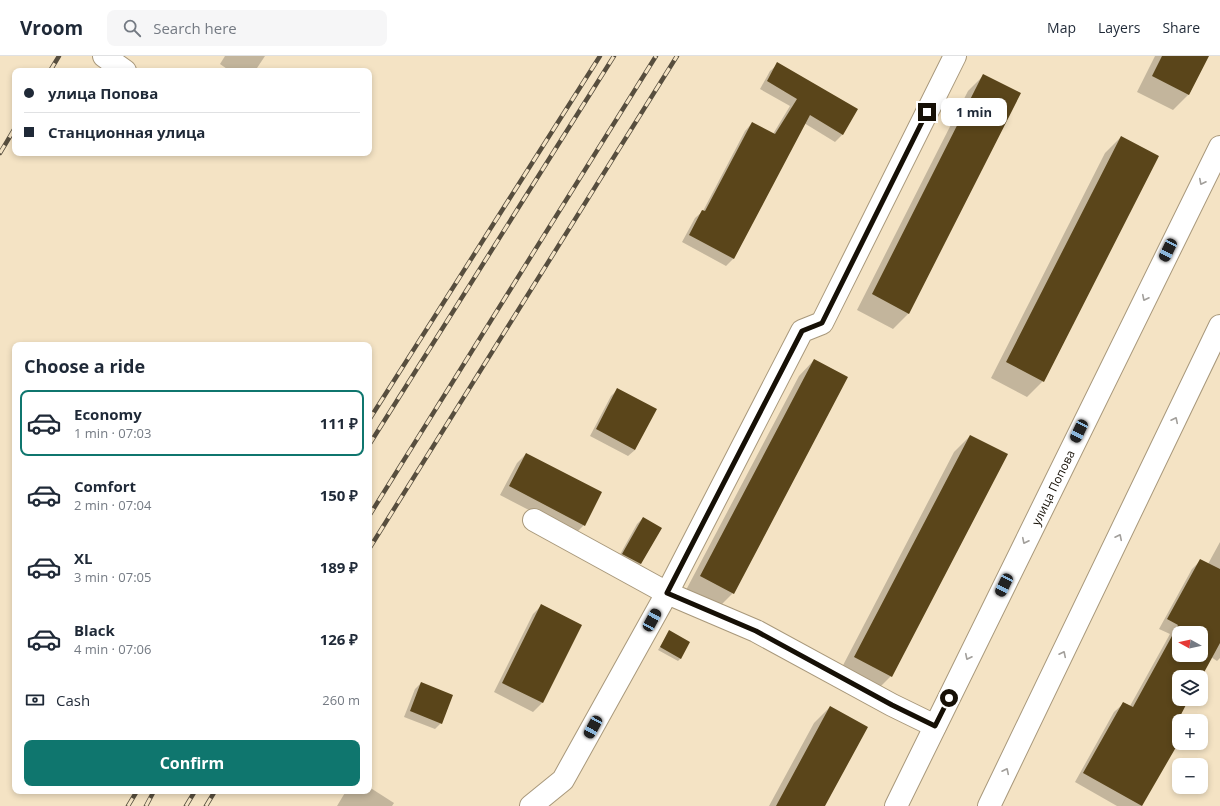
<!DOCTYPE html>
<meta charset="utf-8">
<style>
:root{--surface:#fff;--page:#f6f6f7;--text:#1f2937;--muted:#747a83;--line:#e0e1e3;--accent:#0f766e}
body{margin:0;font-family:"Open Sans",sans-serif;background:var(--page);color:var(--text);height:100vh;display:flex;flex-direction:column;font-size:15px;white-space:nowrap}
*{box-sizing:border-box;margin:0}
p{font-size:13px;color:var(--muted)}
.icon{flex:none;width:22px;height:22px;fill:none;stroke:currentColor;stroke-width:2;stroke-linecap:round;stroke-linejoin:round}
.map{position:relative;flex:1;overflow:hidden}
.sheet{position:absolute;left:12px;top:286px;width:360px;height:452px;display:flex;flex-direction:column;background:var(--surface);border-radius:8px;box-shadow:0 2px 6px #0003}
.sheet>*{flex:none}
.top-card{position:absolute;left:12px;top:12px;width:360px;height:88px;border-radius:8px;box-shadow:0 2px 6px #0003;display:grid;align-content:center;height:88px;padding:0 12px;background:var(--surface)}
.needle{width:26px;rotate:278deg}
.fabs{position:absolute;left:1172px;top:570px;display:grid;gap:8px}
.fabs a{display:grid;place-items:center;width:36px;height:36px;border-radius:8px;background:var(--surface);box-shadow:0 2px 6px #0003;font-size:20px}
.end{position:absolute;width:18px;height:18px;margin:-9px;border:5px solid #161006;background:#fff;box-shadow:0 0 0 2px #fff}
.from{border-radius:50%}
.bubble{position:absolute;height:28px;border-radius:8px;background:var(--surface);box-shadow:0 2px 6px #0003;font-size:13px;font-weight:700;line-height:28px;text-align:center}
.car{position:absolute;width:12px;height:24px;margin:-12px -6px;border-radius:5px;box-shadow:0 0 3px 1px #0007;background:linear-gradient(#222 24%,#8ab4d8 0 40%,#222 0 76%,#8ab4d8 0 86%,#222 0)}
.top-card b{display:flex;align-items:center;gap:14px;height:38px;font-size:15px}
.top-card b+b{border-top:1px solid var(--line)}
.top-card i{width:10px;height:10px;background:var(--text)}
ul{padding:0;list-style:none}
li{display:flex;align-items:center;gap:12px;height:66px;margin:0 8px 6px;padding:0 4px;border:2px solid transparent;border-radius:8px}
li div{flex:1}
li b{display:block;font-size:15px}
li em{font-style:normal;font-weight:700}
li.current{border-color:var(--accent)}
li>.icon{width:36px;height:36px;stroke-width:1.5}
h2{padding:0 12px;font-size:18px;line-height:48px}
.pay{display:flex;align-items:center;gap:10px;height:44px;padding:0 12px;font-size:15px}
.pay p{margin-inline-start:auto}
.action{display:flex;gap:8px;margin-top:auto;padding:8px 12px}
.action a{flex:1;height:46px;border-radius:8px;background:var(--accent);color:#fff;font-size:16px;font-weight:700;line-height:46px;text-align:center}
header{display:flex;align-items:center;gap:24px;box-sizing:border-box;height:56px;padding:0 20px;background:var(--surface);border-bottom:1px solid var(--line)}
header strong{font-size:19px}
nav{display:flex;gap:22px;margin-inline-start:auto;font-size:14px}
.search{width:280px;height:36px;background:var(--page);display:flex;align-items:center;gap:10px;box-sizing:border-box;padding:0 14px;border-radius:8px;color:var(--muted);font-size:15px}
.map>svg:first-child{display:block}
.shadow{fill:#0003;fill-rule:evenodd}
.building{fill:#5a451a;fill-rule:evenodd}
.lines{fill:none;stroke-linecap:round;stroke-linejoin:round}
.street-casing{stroke:#a8987b;stroke-width:24}
.secondary-casing{stroke:#a8987b;stroke-width:24}
.street{stroke:#fff;stroke-width:22}
.secondary{stroke:#fff;stroke-width:22}
.rail-casing{stroke:#574e3e;stroke-width:4.5}
.rail{stroke:#f4e3c4;stroke-width:3;stroke-dasharray:9;stroke-linecap:butt}
.oneway{stroke:#a29f9b}
.route{stroke:#161006;stroke-width:5}
.labels{text-anchor:middle;dominant-baseline:central;stroke-width:4;stroke-linejoin:round;paint-order:stroke}
.street-label{font-size:12px;fill:#161006;stroke:#f4e3c4}
</style>
<header>
<strong>Vroom</strong>
<div class="search"><svg class="icon" aria-label="search" viewBox="0 0 24 24"><circle cx="10" cy="10" r="6"/><path d="M15 15l6 6"/></svg>Search here</div>
<nav><a>Map</a><a>Layers</a><a>Share</a></nav>
</header>
<div class="map">
<svg width="1220" height="750" viewBox="0 0 1220 750">
<rect width="100%" height="100%" fill="#f4e3c4"/>
<!-- shadow -->
<path class="shadow" d="M225,0H265L255,15H230L220,8Z
M1155,0H1208L1189,38L1173,54L1137,36Z
M778,8L843,78L835,86L804,67L733,203L726,210L682,186L695,162L703,155L745,75L752,67L773,78L790,50L760,33L770,15Z
M984,19L909,257L893,273L857,254L968,35Z
M1121,81L1043,325L1027,341L991,322L1105,97Z
M814,304L733,537L717,553L685,536L799,320Z
M617,334L635,394L628,400L590,380L611,340Z
M970,380L891,620L875,636L839,617L954,396Z
M526,398L584,469L575,478L500,439L517,407Z
M643,462L661,472L640,508L634,514L617,504L637,468Z
M1220,486V602L1217,605L1211,601L1179,621V643H1188L1171,674L1179,678V684L1141,750H1117L1075,726L1114,656L1124,647L1130,650L1170,578L1159,573L1192,513L1201,504L1208,508ZM1179,577H1201V599H1179Z
M542,549L581,569L542,647L533,656L494,636L533,558Z
M669,576L681,602L678,605L658,594Z
M421,627L441,667L435,673L404,661L415,633Z
M830,651L824,750H769L814,667Z
M369,731L394,747L392,750H337L346,735H369Z"/>
<!-- building -->
<path class="building" d="M1162,0H1209L1189,39L1152,20Z
M777,6L858,53L843,79L810,59L734,203L689,179L702,154L705,155L752,66L775,78L797,43L767,25Z
M983,18L1021,37L909,258L872,238Z
M1121,80L1159,100L1044,326L1006,306Z
M814,303L848,321L734,538L700,520Z
M617,332L657,353L635,394L596,373Z
M970,379L1008,398L892,621L854,601Z
M526,397L602,436L585,470L509,430Z
M643,461L662,472L641,508L622,498Z
M1200,503L1220,513V587L1201,622L1179,621V643H1189L1173,674L1179,677V686L1142,750L1083,717L1123,646L1133,651L1178,569L1167,563ZM1179,577H1201V599H1179Z
M541,548L582,569L543,647L502,627Z
M669,574L690,586L681,603L660,591Z
M421,626L453,639L442,668L410,655Z
M830,650L868,671L825,750H776Z"/>
<g class="lines">
<!-- street casing -->
<g class="street-casing">
<path id="street" d="M104,0L125,15
M534,464L667,537L756,575L892,649L935,670
M531,750L563,724L667,537L802,275L822,267L955,0"/>
</g>
<!-- secondary casing -->
<g class="secondary-casing">
<g id="secondary">
<path id="s1" d="M896,750L1220,91"/>
<path d="M989,750L1220,270"/>
</g>
</g>
<!-- street -->
<use href="#street" class="street"/>
<!-- secondary -->
<use href="#secondary" class="secondary"/>
<!-- rail casing -->
<g class="rail-casing">
<path id="rail" d="M50,15L59,0
M0,97L15,72
M369,364L600,0
M369,389L614,0
M369,460L656,0
M369,493L677,0
M128,750L137,735
M146,750L154,735
M186,750L195,735
M206,750L215,735"/>
</g>
<!-- rail -->
<use href="#rail" class="rail"/>
</g>
<!-- one-way arrows -->
<defs><path id="oneway-chevron" d="M-2-3.5L2.5 0L-2 3.5" fill="none" stroke-width="1.6" stroke-linecap="round" stroke-linejoin="round"/></defs>
<g class="oneway">
<use href="#oneway-chevron" transform="translate(1202 126) rotate(117)"/>
<use href="#oneway-chevron" transform="translate(1145 242) rotate(116)"/>
<use href="#oneway-chevron" transform="translate(1175 364) rotate(-64)"/>
<use href="#oneway-chevron" transform="translate(1119 481) rotate(-64)"/>
<use href="#oneway-chevron" transform="translate(1025 485) rotate(116)"/>
<use href="#oneway-chevron" transform="translate(1063 598) rotate(-64)"/>
<use href="#oneway-chevron" transform="translate(968 601) rotate(116)"/>
<use href="#oneway-chevron" transform="translate(1006 715) rotate(-64)"/>
</g>
<g class="lines">
<!-- route -->
<path class="route" d="M927,56L822,267L802,275L667,537L756,575L892,649L935,670L949,642"/>
</g>
<g class="labels">
<!-- street labels -->
<g class="street-label">
<text stroke="none"><textPath href="#s1" startOffset="355">улица Попова</textPath></text>
</g>
</g>
</svg>
<div class="fabs">
<a><svg class="needle" viewBox="-14 -14 28 28"><path d="M0-13l5 13h-10z" fill="#e53935"/><path d="M0 13l5-13h-10z" fill="#747a83"/></svg></a>
<a><svg class="icon" aria-label="layers" viewBox="0 0 24 24"><path d="M12 4l9 5-9 5-9-5zM3 14l9 5 9-5"/></svg></a>
<a>+</a>
<a>−</a>
</div>
<i class="end from" style="left:949px;top:642px"></i>
<i class="end" style="left:927px;top:56px"></i>
<div class="bubble" style="left:941px;top:42px;width:66px">1 min</div>
<i class="car" style="left:1168px;top:194px;rotate:206deg"></i>
<i class="car" style="left:1079px;top:375px;rotate:206deg"></i>
<i class="car" style="left:1004px;top:529px;rotate:206deg"></i>
<i class="car" style="left:652px;top:564px;rotate:29deg"></i>
<i class="car" style="left:593px;top:671px;rotate:209deg"></i>
<div class="top-card">
<b><i class="from"></i>улица Попова</b>
<b><i></i>Станционная улица</b>
</div>
<section class="sheet">
<h2>Choose a ride</h2>
<ul>
<li class="current"><svg class="icon" aria-label="car" viewBox="0 0 24 24"><path d="M5 17H2v-5l4-1 3-4h7l3 4 3 1v5h-3M9 17h6M6 11h13"/><circle cx="7" cy="17" r="2"/><circle cx="17" cy="17" r="2"/></svg><div><b>Economy</b><p>1 min · 07:03</p></div><em>111 ₽</em></li>
<li><svg class="icon" aria-label="car" viewBox="0 0 24 24"><path d="M5 17H2v-5l4-1 3-4h7l3 4 3 1v5h-3M9 17h6M6 11h13"/><circle cx="7" cy="17" r="2"/><circle cx="17" cy="17" r="2"/></svg><div><b>Comfort</b><p>2 min · 07:04</p></div><em>150 ₽</em></li>
<li><svg class="icon" aria-label="car" viewBox="0 0 24 24"><path d="M5 17H2v-5l4-1 3-4h7l3 4 3 1v5h-3M9 17h6M6 11h13"/><circle cx="7" cy="17" r="2"/><circle cx="17" cy="17" r="2"/></svg><div><b>XL</b><p>3 min · 07:05</p></div><em>189 ₽</em></li>
<li><svg class="icon" aria-label="car" viewBox="0 0 24 24"><path d="M5 17H2v-5l4-1 3-4h7l3 4 3 1v5h-3M9 17h6M6 11h13"/><circle cx="7" cy="17" r="2"/><circle cx="17" cy="17" r="2"/></svg><div><b>Black</b><p>4 min · 07:06</p></div><em>126 ₽</em></li>
</ul>
<div class="pay"><svg class="icon" aria-label="cash" viewBox="0 0 24 24"><path d="M3 7h18v10H3z"/><circle cx="12" cy="12" r="2"/></svg>Cash<p>260 m</p></div>
<div class="action"><a>Confirm</a></div>
</section>
</div>
